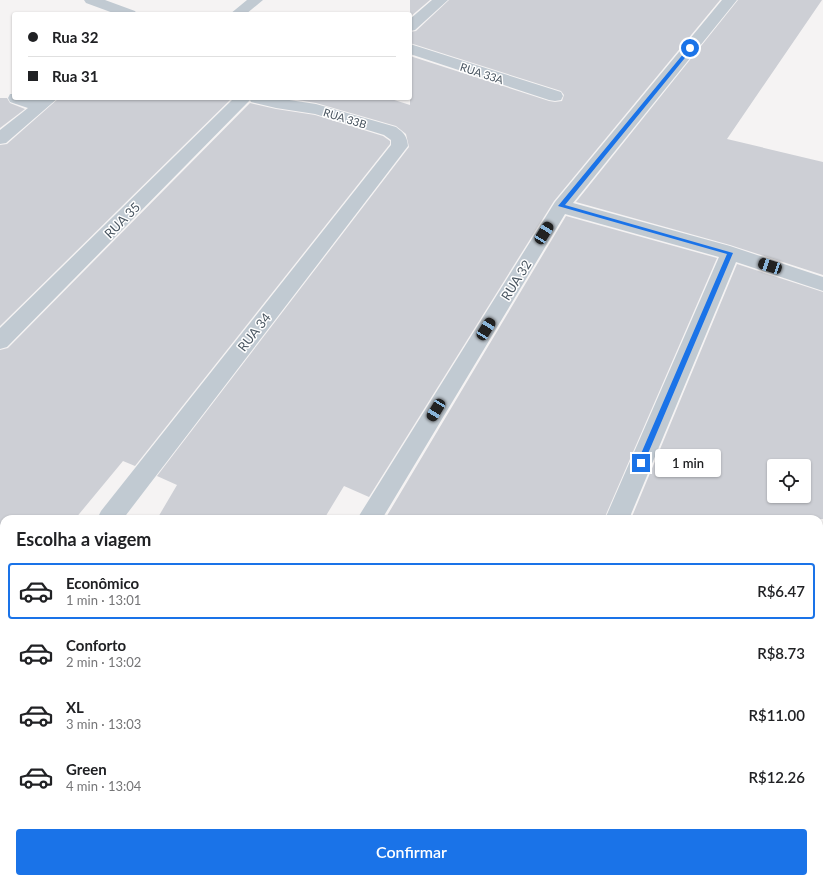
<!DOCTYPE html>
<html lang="pt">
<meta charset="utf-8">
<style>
:root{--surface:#fff;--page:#f2f2f2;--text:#202124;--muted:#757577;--line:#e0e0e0;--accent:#1a73e8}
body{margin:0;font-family:Lato,sans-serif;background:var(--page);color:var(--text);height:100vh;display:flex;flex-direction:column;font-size:15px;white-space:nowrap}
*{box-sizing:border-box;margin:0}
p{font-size:13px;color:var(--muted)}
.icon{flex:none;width:22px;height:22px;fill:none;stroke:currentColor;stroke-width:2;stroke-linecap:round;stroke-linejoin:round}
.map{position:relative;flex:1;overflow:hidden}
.side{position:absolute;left:0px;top:515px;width:823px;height:368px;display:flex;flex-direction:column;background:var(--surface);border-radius:12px 12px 0 0;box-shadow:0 1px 3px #0004}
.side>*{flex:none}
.hud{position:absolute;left:12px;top:12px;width:400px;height:88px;border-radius:4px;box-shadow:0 1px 3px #0004;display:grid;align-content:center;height:88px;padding:0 16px;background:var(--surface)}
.controls{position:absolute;left:767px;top:459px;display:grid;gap:8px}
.controls a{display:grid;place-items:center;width:44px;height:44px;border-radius:4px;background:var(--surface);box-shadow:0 1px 3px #0004;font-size:20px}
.end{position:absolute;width:18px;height:18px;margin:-9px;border:5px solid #1a73e8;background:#fff;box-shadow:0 0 0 2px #fff}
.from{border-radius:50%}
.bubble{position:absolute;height:28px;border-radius:4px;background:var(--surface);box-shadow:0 1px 3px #0004;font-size:13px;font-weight:600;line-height:28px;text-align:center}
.car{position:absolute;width:12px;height:24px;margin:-12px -6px;border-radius:5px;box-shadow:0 0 3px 1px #0007;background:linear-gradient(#222 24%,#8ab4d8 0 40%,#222 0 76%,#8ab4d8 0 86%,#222 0)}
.hud b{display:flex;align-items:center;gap:14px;height:38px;font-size:15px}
.hud b+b{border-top:1px solid var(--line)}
.hud i{width:10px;height:10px;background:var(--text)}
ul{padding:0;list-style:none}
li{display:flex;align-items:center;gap:12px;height:56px;margin:0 8px 6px;padding:0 8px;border:2px solid transparent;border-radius:4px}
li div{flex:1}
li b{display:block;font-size:15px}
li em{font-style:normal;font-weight:600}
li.active{border-color:var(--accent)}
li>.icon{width:36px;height:36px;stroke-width:1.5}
h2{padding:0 16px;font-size:18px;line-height:48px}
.button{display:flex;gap:8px;margin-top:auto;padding:8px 16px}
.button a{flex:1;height:46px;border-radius:4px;background:var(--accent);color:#fff;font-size:16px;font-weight:600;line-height:46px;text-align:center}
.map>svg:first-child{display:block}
.building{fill:#cdcfd5;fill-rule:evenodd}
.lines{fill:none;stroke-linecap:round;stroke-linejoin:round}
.street{fill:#c1cad2;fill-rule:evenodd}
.route{fill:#1a73e8}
.labels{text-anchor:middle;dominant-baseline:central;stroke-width:3;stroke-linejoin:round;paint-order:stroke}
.far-street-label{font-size:11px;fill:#4a5661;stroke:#fff}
.street-label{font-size:13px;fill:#4a5661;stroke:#fff}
</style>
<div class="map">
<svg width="823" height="883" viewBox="0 0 823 883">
<rect width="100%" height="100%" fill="#f5f3f3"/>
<!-- building -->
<path class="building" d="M410,0H430L410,17Z
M449,0H720L554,201L369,497L344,486L324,519H157L177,485L157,476L409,147L406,134L396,126L316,103L286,98H388L410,105V56L549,101L555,102L562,101L564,95L561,91L410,43V32L416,31Z
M738,0H822L727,139L823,162V275L730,245L576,202Z
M0,98H7L10,103L25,109L0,128Z
M59,98H232L0,326V145L7,144Z
M250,103L276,109L315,115L383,136L390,141V144L135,466L123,461L75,519H4V544L0,549V350L8,348Z
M566,216L717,258L604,519H385Z
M737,264L823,292V519H631ZM774,466H804V496H774Z"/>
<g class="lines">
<!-- street -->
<path class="street" d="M84,0H105L135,11L137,14H116L86,3Z
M247,0H263L246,14H230Z
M432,0H448L415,30L410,31V19Z
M722,0H737L573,203L730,246L823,277V291L736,262L629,519H605L719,257L565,214L382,519H357L555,202Z
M410,44L561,92L563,96L561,100L555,101L549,100L410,54Z
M10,94H14V98H32L38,100L40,98H58L6,143L0,144V130L28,108L10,102L8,98Z
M234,98H276L316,104L396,127C404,133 407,136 408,146L123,519H97L101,511L391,145V140L384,135L315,114L276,108L251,102L250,100L7,347L0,349V328Z
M4,640V669L0,671V642Z
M823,651V686L819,688V653Z
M823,848V878L819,880L817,879H819V850Z
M132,879H163L161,883H130Z
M448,879H478L477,883H447Z
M734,879H797L795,883H732Z"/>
</g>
<!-- route -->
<path class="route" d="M689,47L693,48L565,205L733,253L644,463L641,466L637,463L727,254L558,206Z"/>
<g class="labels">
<!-- far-street labels -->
<g class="far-street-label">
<text transform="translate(482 73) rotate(18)">RUA 33A</text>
<text transform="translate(345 118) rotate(17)">RUA 33B</text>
</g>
<!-- street labels -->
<g class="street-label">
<text transform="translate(122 220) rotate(-45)">RUA 35</text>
<text transform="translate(516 280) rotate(-58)">RUA 32</text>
<text transform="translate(254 332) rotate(-52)">RUA 34</text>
</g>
</g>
</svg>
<div class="controls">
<a><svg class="icon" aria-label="locate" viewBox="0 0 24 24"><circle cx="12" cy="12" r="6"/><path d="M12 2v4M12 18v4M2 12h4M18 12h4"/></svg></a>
</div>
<i class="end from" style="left:690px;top:48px"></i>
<i class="end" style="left:641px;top:463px"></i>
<div class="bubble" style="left:655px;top:449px;width:66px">1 min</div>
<i class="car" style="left:544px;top:233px;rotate:32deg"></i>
<i class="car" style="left:770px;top:266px;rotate:288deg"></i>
<i class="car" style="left:486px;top:329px;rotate:32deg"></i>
<i class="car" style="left:436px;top:410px;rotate:211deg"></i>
<div class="hud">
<b><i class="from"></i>Rua 32</b>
<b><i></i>Rua 31</b>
</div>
<section class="side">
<h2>Escolha a viagem</h2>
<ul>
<li class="active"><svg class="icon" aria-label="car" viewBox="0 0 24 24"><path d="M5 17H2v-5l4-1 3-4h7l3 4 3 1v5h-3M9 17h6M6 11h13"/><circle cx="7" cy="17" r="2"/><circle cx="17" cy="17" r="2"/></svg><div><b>Econômico</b><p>1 min · 13:01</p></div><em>R$6.47</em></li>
<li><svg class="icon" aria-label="car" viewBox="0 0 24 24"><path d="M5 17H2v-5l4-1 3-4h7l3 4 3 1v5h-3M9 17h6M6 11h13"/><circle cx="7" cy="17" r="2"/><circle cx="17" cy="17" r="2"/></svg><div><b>Conforto</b><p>2 min · 13:02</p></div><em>R$8.73</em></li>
<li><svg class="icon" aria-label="car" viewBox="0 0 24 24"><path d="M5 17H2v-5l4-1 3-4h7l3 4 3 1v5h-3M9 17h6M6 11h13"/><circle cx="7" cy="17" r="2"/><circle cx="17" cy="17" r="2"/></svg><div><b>XL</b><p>3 min · 13:03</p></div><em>R$11.00</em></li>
<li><svg class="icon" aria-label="car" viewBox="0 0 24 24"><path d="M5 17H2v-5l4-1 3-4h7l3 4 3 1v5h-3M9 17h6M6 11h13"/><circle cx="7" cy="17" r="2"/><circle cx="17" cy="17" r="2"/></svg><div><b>Green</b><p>4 min · 13:04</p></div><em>R$12.26</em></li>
</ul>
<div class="button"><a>Confirmar</a></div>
</section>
</div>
